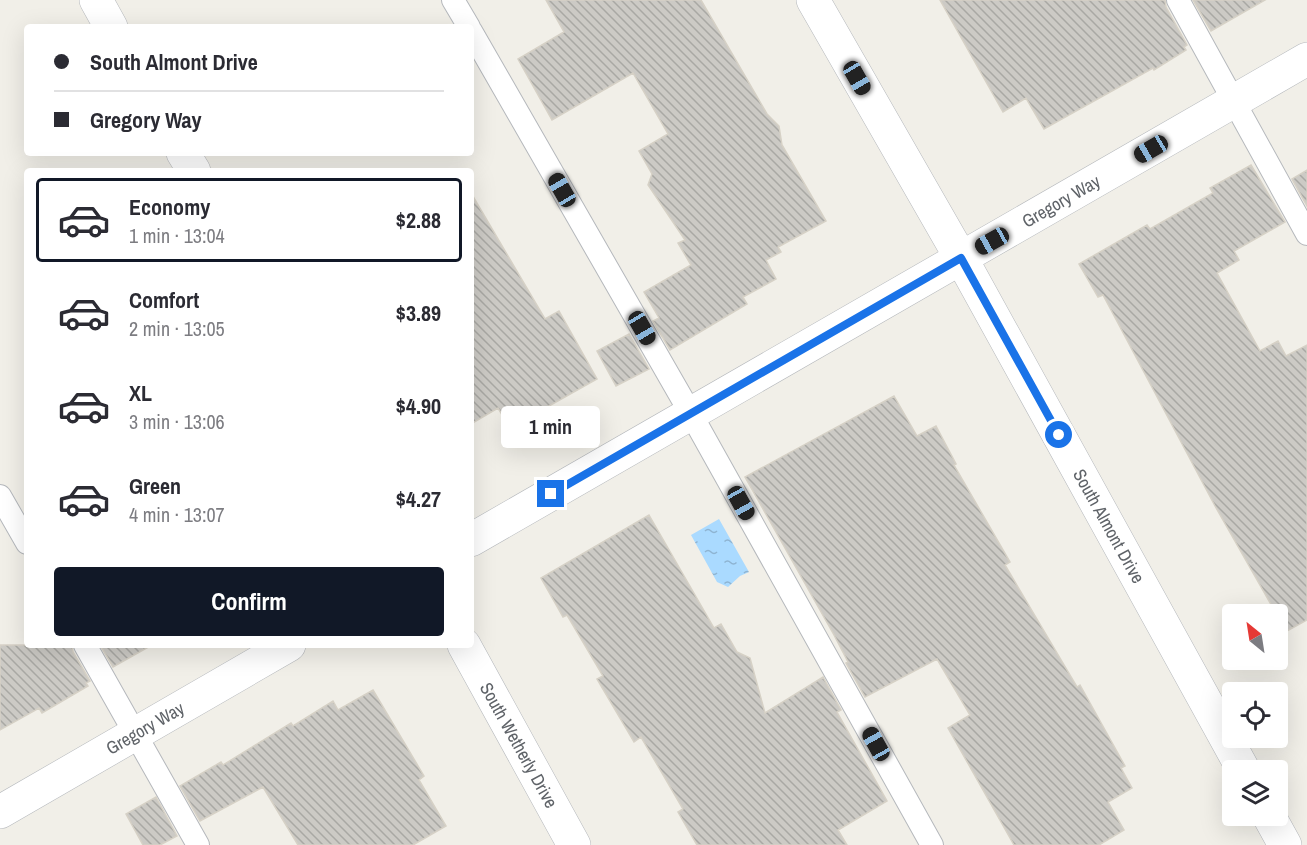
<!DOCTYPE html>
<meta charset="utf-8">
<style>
:root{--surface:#fff;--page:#f2f2f3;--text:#2b2b33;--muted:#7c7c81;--line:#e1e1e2;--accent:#111827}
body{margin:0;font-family:"Archivo Narrow",sans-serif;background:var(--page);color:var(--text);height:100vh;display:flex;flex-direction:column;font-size:22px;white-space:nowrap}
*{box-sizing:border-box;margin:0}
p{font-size:20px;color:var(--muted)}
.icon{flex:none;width:33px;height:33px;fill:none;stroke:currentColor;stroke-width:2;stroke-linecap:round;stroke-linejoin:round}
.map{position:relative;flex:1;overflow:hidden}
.sheet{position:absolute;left:24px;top:168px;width:450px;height:480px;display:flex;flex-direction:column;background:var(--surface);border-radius:6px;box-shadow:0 6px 24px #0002}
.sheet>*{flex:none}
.top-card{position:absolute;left:24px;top:24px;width:450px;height:132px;border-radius:6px;box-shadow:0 6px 24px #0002;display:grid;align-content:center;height:132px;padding:0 30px;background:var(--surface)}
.needle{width:39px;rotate:330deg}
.controls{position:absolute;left:1222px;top:604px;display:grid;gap:12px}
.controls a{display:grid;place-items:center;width:66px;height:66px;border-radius:6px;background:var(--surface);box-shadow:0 6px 24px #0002;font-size:30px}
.end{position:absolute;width:27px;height:27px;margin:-14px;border:8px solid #1a73e8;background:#fff;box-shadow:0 0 0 3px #fff}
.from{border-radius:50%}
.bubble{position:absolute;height:42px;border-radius:6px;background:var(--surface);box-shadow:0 6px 24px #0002;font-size:20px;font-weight:800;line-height:42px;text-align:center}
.car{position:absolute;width:18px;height:36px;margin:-18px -9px;border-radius:8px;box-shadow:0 0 4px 2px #0007;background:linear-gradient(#222 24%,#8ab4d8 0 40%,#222 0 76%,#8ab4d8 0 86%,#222 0)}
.top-card b{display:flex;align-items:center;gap:21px;height:57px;font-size:22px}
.top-card b+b{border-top:2px solid var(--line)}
.top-card i{width:15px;height:15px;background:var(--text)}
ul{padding:10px 0 0;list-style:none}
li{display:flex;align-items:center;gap:18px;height:84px;margin:0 12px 9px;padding:0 18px;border:3px solid transparent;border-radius:6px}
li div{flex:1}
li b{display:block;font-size:22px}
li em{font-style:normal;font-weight:800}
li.active{border-color:var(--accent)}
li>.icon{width:54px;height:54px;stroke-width:1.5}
.cta{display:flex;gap:12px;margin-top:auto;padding:12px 30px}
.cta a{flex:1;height:69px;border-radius:6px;background:var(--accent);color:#fff;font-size:24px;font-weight:800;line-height:69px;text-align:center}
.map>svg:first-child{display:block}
.water{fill:url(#water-ripples)}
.building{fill:url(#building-back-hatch);stroke:#d6d1c6;stroke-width:1.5}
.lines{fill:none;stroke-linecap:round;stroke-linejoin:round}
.service-casing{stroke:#b5b8bc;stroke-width:24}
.minor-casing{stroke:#b5b8bc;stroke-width:34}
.service{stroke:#fff;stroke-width:22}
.minor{stroke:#fff;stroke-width:33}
.route{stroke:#1a73e8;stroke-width:8}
.labels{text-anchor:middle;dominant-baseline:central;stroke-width:6;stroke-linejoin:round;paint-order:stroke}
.street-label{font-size:18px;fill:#5f6368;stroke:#fff}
</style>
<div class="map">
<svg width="1307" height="845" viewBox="0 0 1307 845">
<defs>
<pattern id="water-ripples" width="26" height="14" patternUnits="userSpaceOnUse" patternTransform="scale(1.5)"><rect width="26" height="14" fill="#aadaff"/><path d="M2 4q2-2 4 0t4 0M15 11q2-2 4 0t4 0" fill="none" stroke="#8eb4d2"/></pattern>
<pattern id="building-back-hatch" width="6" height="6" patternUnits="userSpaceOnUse" patternTransform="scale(1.5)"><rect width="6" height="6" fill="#cccac5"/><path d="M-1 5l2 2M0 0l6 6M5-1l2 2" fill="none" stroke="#a9a8a4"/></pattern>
</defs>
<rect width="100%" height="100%" fill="#f1efe8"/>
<!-- water -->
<path class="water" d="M719,519L749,572L740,576L728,587L717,582L691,535Z"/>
<!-- building -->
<path class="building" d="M546,0H701L767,114L779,126L782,145L826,221L778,247L781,252L766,260L776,279L743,297L747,304L670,350L653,321L659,318L644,292L691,265L678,243L685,240L648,185L652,174L639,151L668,134L633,73L552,120L518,59L564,32Z
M940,0H1165L1166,7L1187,45L1184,47L1186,50L1154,70L1153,68L1044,129L1026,98L1003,112Z
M1193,0H1265L1211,31Z
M1251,165L1285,222L1234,251L1239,260L1217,273L1260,351L1278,341L1286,356L1307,345V620L1278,636V615H1274L1273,608L1215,506L1103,295L1098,297L1079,264L1147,225L1150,229L1213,193L1210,188Z
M1307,170V206L1292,179Z
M471,193L545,319L559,311L597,379L510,428L498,408L471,424Z
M629,334L649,369L616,386L597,351Z
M894,396L917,436L936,426L956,464L954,465L1010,562L1005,565L1077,687L1080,685L1125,766L1121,768L1132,788L1108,802L1124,830L1099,845H1014L948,728L970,715L937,659L865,697L846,663L848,662L834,635L745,477Z
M649,515L714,628L721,624L737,652L750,658L765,713L823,677L841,710L837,712L887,801L838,830L847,845H697L678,812L683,809L641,737L634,742L597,679L603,676L567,615L563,617L541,578Z
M0,645H72L73,652L90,681L86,683L88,686L42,713L39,708L0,730Z
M100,645H152L113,667Z
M373,690L424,776L419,780L446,826L413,845H298L263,787L200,821L180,786L221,762L223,765L291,723L293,726L333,701L338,710Z
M156,797L177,836L160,845H143L126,814Z"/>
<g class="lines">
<!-- service casing -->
<g class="service-casing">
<path id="service" d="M453,0L469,27
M1178,0L1307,234
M471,31L691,414L932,845
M0,496L27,543
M85,645L198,845"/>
</g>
<!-- minor casing -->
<g class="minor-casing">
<path id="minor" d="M96,0L111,27
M813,0L961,258L1244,771
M183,153L194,171
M471,540L1307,59
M464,645L574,845
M0,812L289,645
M1269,816L1285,845"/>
</g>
<!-- service -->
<use href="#service" class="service"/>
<!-- minor -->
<use href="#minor" class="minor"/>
</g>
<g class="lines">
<!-- route -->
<path class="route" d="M551,494L961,258L1059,435"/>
</g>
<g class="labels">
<!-- street labels -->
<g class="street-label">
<text transform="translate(1061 201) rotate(-30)">Gregory Way</text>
<text transform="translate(1109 526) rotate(61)">South Almont Drive</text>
<text transform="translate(145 728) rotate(-30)">Gregory Way</text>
<text transform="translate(519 745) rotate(61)">South Wetherly Drive</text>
</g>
</g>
</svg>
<div class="controls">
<a><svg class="needle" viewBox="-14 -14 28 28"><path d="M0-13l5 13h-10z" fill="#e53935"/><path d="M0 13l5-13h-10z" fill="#7c7c81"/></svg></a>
<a><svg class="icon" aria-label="locate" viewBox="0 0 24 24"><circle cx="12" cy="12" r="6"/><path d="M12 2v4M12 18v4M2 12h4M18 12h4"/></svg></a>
<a><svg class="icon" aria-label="layers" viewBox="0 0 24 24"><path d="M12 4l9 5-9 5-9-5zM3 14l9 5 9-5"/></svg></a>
</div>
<i class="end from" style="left:1059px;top:435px"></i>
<i class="end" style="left:551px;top:494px"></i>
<div class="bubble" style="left:501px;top:406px;width:99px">1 min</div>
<i class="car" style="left:857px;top:78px;rotate:150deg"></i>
<i class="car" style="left:1151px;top:149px;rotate:240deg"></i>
<i class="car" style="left:562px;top:190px;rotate:330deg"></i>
<i class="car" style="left:992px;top:241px;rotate:241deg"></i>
<i class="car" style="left:642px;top:328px;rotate:150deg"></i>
<i class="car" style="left:741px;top:503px;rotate:151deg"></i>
<i class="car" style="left:876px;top:744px;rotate:331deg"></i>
<div class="top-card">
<b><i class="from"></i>South Almont Drive</b>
<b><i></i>Gregory Way</b>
</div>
<section class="sheet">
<ul>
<li class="active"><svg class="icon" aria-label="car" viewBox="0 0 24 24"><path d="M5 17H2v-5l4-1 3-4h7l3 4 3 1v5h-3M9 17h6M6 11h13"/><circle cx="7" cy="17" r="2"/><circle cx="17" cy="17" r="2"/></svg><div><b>Economy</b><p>1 min · 13:04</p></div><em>$2.88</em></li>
<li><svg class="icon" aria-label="car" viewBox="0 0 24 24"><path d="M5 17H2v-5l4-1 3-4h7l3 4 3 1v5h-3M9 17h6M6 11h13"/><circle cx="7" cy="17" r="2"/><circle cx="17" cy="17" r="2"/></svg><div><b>Comfort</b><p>2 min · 13:05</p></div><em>$3.89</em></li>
<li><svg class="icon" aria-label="car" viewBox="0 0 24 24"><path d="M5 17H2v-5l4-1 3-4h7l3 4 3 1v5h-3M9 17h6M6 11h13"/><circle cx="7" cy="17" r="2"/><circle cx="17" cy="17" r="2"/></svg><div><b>XL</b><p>3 min · 13:06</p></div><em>$4.90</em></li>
<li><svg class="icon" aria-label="car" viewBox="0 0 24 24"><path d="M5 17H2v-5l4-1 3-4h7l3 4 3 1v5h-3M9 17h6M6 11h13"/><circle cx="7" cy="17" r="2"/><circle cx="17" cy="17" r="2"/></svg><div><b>Green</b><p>4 min · 13:07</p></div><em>$4.27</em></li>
</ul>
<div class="cta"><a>Confirm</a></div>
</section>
</div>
